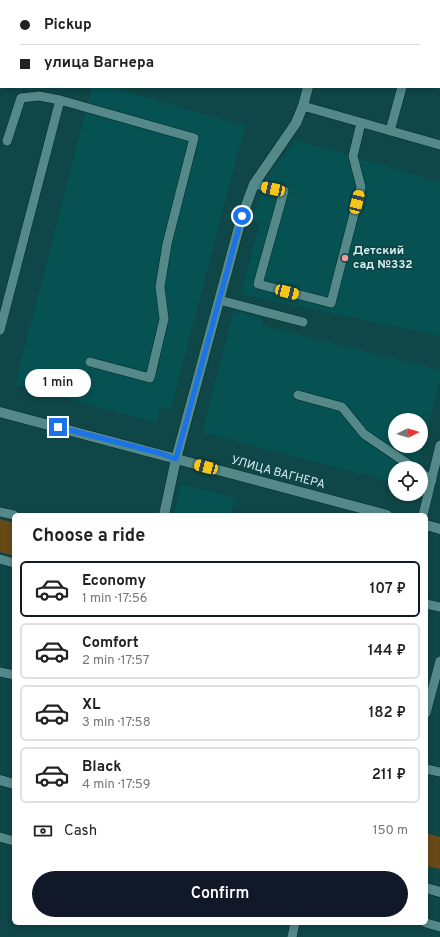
<!DOCTYPE html>
<meta charset="utf-8">
<style>
:root{--surface:#fff;--page:#f2f2f2;--text:#222;--muted:#767676;--line:#e0e0e0;--accent:#111827}
body{margin:0;font-family:Overpass,sans-serif;background:var(--page);color:var(--text);height:100vh;display:flex;flex-direction:column;font-size:15px;white-space:nowrap}
*{box-sizing:border-box;margin:0}
p{font-size:13px;color:var(--muted)}
.icon{flex:none;width:22px;height:22px;fill:none;stroke:currentColor;stroke-width:2;stroke-linecap:round;stroke-linejoin:round}
.map{position:relative;flex:1;overflow:hidden}
.sheet{position:absolute;left:12px;top:513px;width:416px;height:412px;display:flex;flex-direction:column;background:var(--surface);border-radius:6px;box-shadow:0 2px 6px #0003}
.sheet>*{flex:none}
.guide{position:absolute;left:0px;top:0px;width:440px;height:88px;box-shadow:0 2px 6px #0003;display:grid;align-content:center;height:88px;padding:0 20px;background:var(--surface)}
.needle{width:26px;rotate:85deg}
.controls{position:absolute;left:388px;top:413px;display:grid;gap:8px}
.controls a{display:grid;place-items:center;width:40px;height:40px;border-radius:50%;background:var(--surface);box-shadow:0 2px 6px #0003;font-size:20px}
.end{position:absolute;width:18px;height:18px;margin:-9px;border:5px solid #1a73e8;background:#fff;box-shadow:0 0 0 2px #fff}
.from{border-radius:50%}
.bubble{position:absolute;height:28px;border-radius:14px;background:var(--surface);box-shadow:0 2px 6px #0003;font-size:13px;font-weight:600;line-height:28px;text-align:center}
.car{position:absolute;width:12px;height:24px;margin:-12px -6px;border-radius:5px;box-shadow:0 0 3px 1px #0007;background:linear-gradient(#f5c518 24%,#345 0 40%,#f5c518 0 76%,#345 0 86%,#f5c518 0)}
.guide b{display:flex;align-items:center;gap:14px;height:38px;font-size:15px}
.guide b+b{border-top:1px solid var(--line)}
.guide i{width:10px;height:10px;background:var(--text)}
ul{padding:0;list-style:none}
li{display:flex;align-items:center;gap:12px;height:56px;margin:0 8px 6px;padding:0 12px;border:2px solid var(--line);border-radius:6px}
li div{flex:1}
li b{display:block;font-size:15px}
li em{font-style:normal;font-weight:600}
li.current{border-color:var(--accent)}
li>.icon{width:36px;height:36px;stroke-width:1.5}
h2{padding:0 20px;font-size:18px;line-height:48px}
.pay{display:flex;align-items:center;gap:10px;height:44px;padding:0 20px;font-size:15px}
.pay p{margin-inline-start:auto}
.primary-button{display:flex;gap:8px;margin-top:auto;padding:8px 20px}
.primary-button a{flex:1;height:46px;border-radius:24px;background:var(--accent);color:#fff;font-size:16px;font-weight:600;line-height:46px;text-align:center}
.map>svg:first-child{display:block}
.built{fill:#065151;fill-rule:evenodd}
.green{fill:#684a17}
.lines{fill:none;stroke-linecap:round;stroke-linejoin:round}
.service-casing{stroke:#012b2b;stroke-width:10}
.minor-casing{stroke:#012b2b;stroke-width:11}
.tertiary-casing{stroke:#012b2b;stroke-width:11}
.service{stroke:#558989;stroke-width:9}
.minor{stroke:#558989;stroke-width:10}
.tertiary{stroke:#558989;stroke-width:10}
.route{stroke:#1a73e8;stroke-width:5}
.poi-dot{fill:#f49a9f;stroke:#0f4647;stroke-width:1.5}
.labels{text-anchor:middle;dominant-baseline:central;stroke-width:4;stroke-linejoin:round;paint-order:stroke}
.poi-label{font-size:12px;font-weight:bold;fill:#d3eded;stroke:#0f4647;text-anchor:start}
.street-label{font-size:12px;fill:#d3eded;stroke:#0f4647}
</style>
<div class="map">
<svg width="440" height="937" viewBox="0 0 440 937">
<rect width="100%" height="100%" fill="#0f4647"/>
<!-- built -->
<path class="built" d="M92,87H111L245,126L171,409L159,407L158,423L15,385Z
M296,140L440,182V336L241,294L260,223L252,219L260,194L263,187L264,180Z
M234,310L259,317L264,326L440,370V380L417,468H395V483L202,432ZM395,420H421V446H395Z
M181,484L236,498L231,515H173Z"/>
<!-- green -->
<path class="green" d="M0,519L14,523V556L0,552Z
M426,833L440,837V869L426,866Z"/>
<g class="lines">
<!-- service casing -->
<g class="service-casing">
<path id="service" d="M229,0L232,1
M427,1V0
M303,106L440,145
M390,131L402,87
M7,141L21,98L39,96L60,100
M254,184L284,191L258,284L331,303L361,187L353,156L361,123
M219,300L303,322
M0,330L60,100L194,138L167,244L160,287L164,319L150,378L90,362
M298,395L342,407L364,434L414,468
M421,473L432,480
M0,512L14,515
M423,515L440,445
M0,559L14,563
M426,604L440,607
M0,672L14,675
M426,713L440,661
M426,769L440,772
M0,837L14,841
M426,923L440,927
M292,937L295,923"/>
</g>
<!-- minor casing -->
<g class="minor-casing">
<path id="minor" d="M331,1V0
M0,412L387,515
M164,515L176,459L242,216L254,184L296,123L303,106L308,87
M426,525L440,529"/>
</g>
<!-- tertiary casing -->
<g class="tertiary-casing">
<path id="tertiary" d="M0,780L14,784
M426,888L440,892"/>
</g>
<!-- service -->
<use href="#service" class="service"/>
<!-- minor -->
<use href="#minor" class="minor"/>
<!-- tertiary -->
<use href="#tertiary" class="tertiary"/>
</g>
<g class="lines">
<!-- route -->
<path class="route" d="M58,427L159,453L176,459L242,216"/>
</g>
<!-- markers -->
<circle class="poi-dot" cx="345" cy="258" r="4"/>
<g class="labels">
<!-- poi labels -->
<g class="poi-label">
<text x="353" y="251">Детский<tspan x="353" dy="14">cад №332</tspan></text>
</g>
<!-- street labels -->
<g class="street-label">
<text transform="translate(278 473) rotate(15)">УЛИЦА ВАГНЕРА</text>
</g>
</g>
</svg>
<div class="controls">
<a><svg class="needle" viewBox="-14 -14 28 28"><path d="M0-13l5 13h-10z" fill="#e53935"/><path d="M0 13l5-13h-10z" fill="#767676"/></svg></a>
<a><svg class="icon" aria-label="locate" viewBox="0 0 24 24"><circle cx="12" cy="12" r="6"/><path d="M12 2v4M12 18v4M2 12h4M18 12h4"/></svg></a>
</div>
<i class="end from" style="left:242px;top:216px"></i>
<i class="end" style="left:58px;top:427px"></i>
<div class="bubble" style="left:25px;top:369px;width:66px">1 min</div>
<i class="car" style="left:273px;top:189px;rotate:282deg"></i>
<i class="car" style="left:357px;top:202px;rotate:14deg"></i>
<i class="car" style="left:287px;top:292px;rotate:105deg"></i>
<i class="car" style="left:206px;top:467px;rotate:285deg"></i>
<div class="guide">
<b><i class="from"></i>Pickup</b>
<b><i></i>улица Вагнера</b>
</div>
<section class="sheet">
<h2>Choose a ride</h2>
<ul>
<li class="current"><svg class="icon" aria-label="car" viewBox="0 0 24 24"><path d="M5 17H2v-5l4-1 3-4h7l3 4 3 1v5h-3M9 17h6M6 11h13"/><circle cx="7" cy="17" r="2"/><circle cx="17" cy="17" r="2"/></svg><div><b>Economy</b><p>1 min · 17:56</p></div><em>107 ₽</em></li>
<li><svg class="icon" aria-label="car" viewBox="0 0 24 24"><path d="M5 17H2v-5l4-1 3-4h7l3 4 3 1v5h-3M9 17h6M6 11h13"/><circle cx="7" cy="17" r="2"/><circle cx="17" cy="17" r="2"/></svg><div><b>Comfort</b><p>2 min · 17:57</p></div><em>144 ₽</em></li>
<li><svg class="icon" aria-label="car" viewBox="0 0 24 24"><path d="M5 17H2v-5l4-1 3-4h7l3 4 3 1v5h-3M9 17h6M6 11h13"/><circle cx="7" cy="17" r="2"/><circle cx="17" cy="17" r="2"/></svg><div><b>XL</b><p>3 min · 17:58</p></div><em>182 ₽</em></li>
<li><svg class="icon" aria-label="car" viewBox="0 0 24 24"><path d="M5 17H2v-5l4-1 3-4h7l3 4 3 1v5h-3M9 17h6M6 11h13"/><circle cx="7" cy="17" r="2"/><circle cx="17" cy="17" r="2"/></svg><div><b>Black</b><p>4 min · 17:59</p></div><em>211 ₽</em></li>
</ul>
<div class="pay"><svg class="icon" aria-label="cash" viewBox="0 0 24 24"><path d="M3 7h18v10H3z"/><circle cx="12" cy="12" r="2"/></svg>Cash<p>150 m</p></div>
<div class="primary-button"><a>Confirm</a></div>
</section>
</div>
